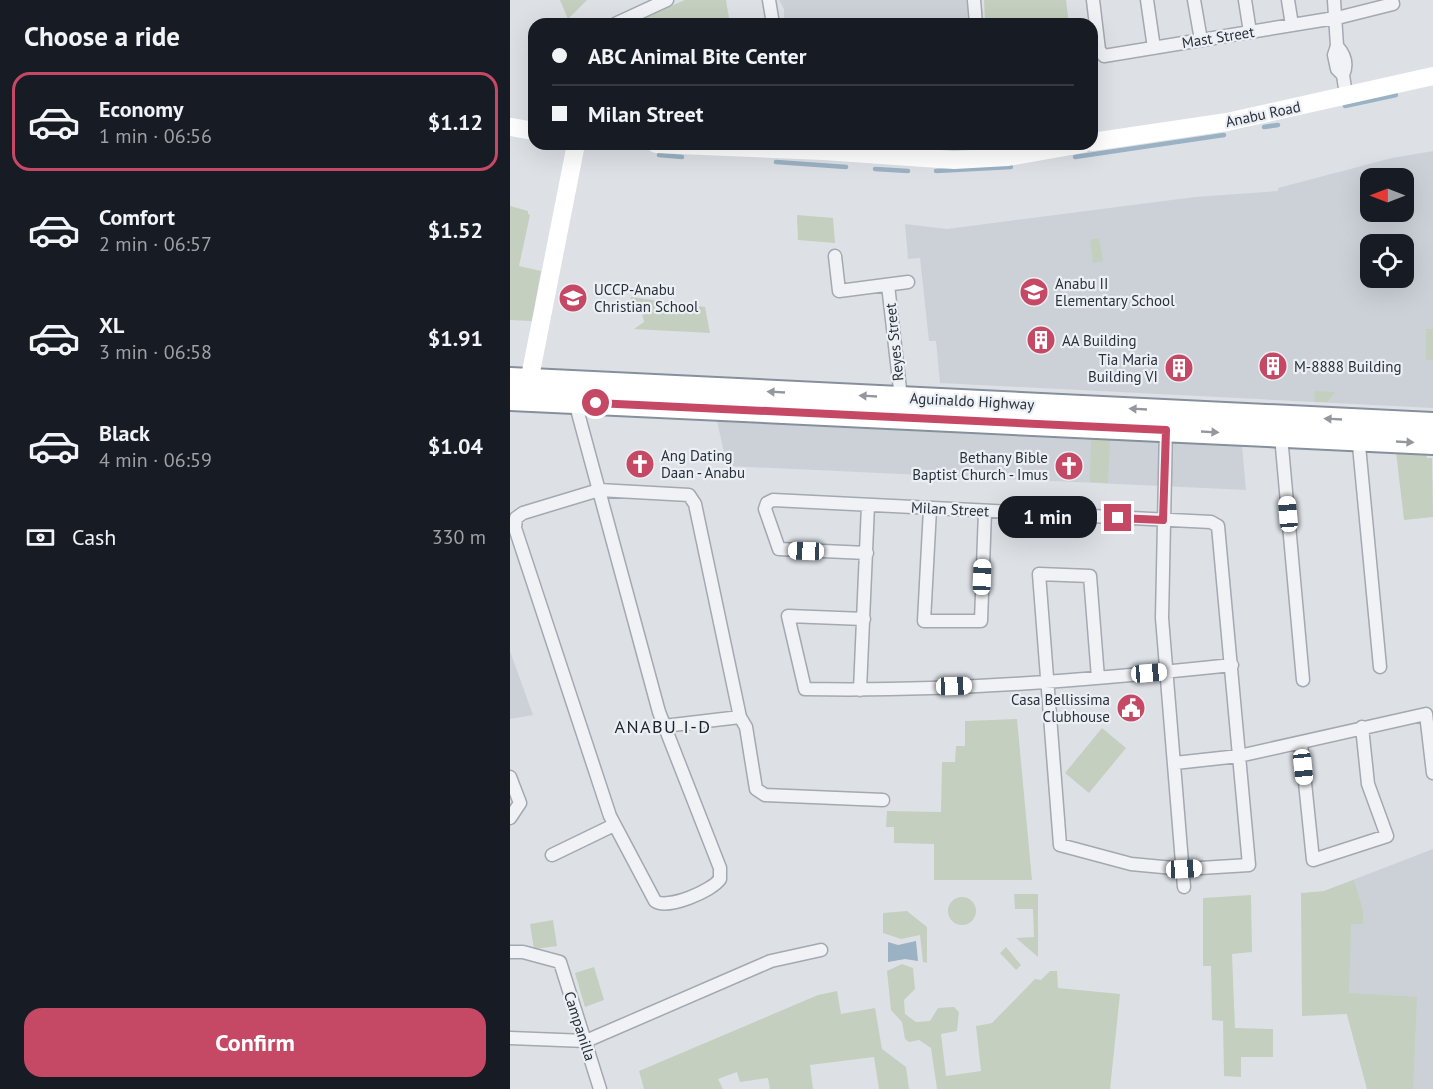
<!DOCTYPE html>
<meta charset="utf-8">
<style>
:root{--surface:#171b24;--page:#242831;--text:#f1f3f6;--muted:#9ea1a6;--line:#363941;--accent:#c54965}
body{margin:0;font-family:"PT Sans",sans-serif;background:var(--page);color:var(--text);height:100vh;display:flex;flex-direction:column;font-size:22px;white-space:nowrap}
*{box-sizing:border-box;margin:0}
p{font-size:20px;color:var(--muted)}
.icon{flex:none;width:33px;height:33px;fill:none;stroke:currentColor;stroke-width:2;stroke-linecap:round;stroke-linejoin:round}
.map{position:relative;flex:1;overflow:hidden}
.drawer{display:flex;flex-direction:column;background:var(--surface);width:510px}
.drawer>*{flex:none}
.banner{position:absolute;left:18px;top:18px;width:570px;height:132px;border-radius:18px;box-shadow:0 6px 24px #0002;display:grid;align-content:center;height:132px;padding:0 24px;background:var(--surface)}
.needle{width:39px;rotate:270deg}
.buttons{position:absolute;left:850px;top:168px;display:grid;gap:12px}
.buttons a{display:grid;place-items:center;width:54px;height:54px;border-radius:12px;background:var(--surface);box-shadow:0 6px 24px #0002;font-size:30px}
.end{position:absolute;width:27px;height:27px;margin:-14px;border:8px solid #c54965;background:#fff;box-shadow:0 0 0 3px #fff}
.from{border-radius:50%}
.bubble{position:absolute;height:42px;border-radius:18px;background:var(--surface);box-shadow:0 6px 24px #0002;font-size:20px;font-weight:700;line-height:42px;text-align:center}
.car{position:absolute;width:18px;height:36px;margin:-18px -9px;border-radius:8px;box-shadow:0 0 4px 2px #0007;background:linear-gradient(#fff 24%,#345 0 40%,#fff 0 76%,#345 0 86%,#fff 0)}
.banner b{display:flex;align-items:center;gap:21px;height:57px;font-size:22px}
.banner b+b{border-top:2px solid var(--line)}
.banner i{width:15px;height:15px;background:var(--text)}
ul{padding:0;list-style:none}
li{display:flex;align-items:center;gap:18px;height:99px;margin:0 12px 9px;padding:0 12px;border:3px solid transparent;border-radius:18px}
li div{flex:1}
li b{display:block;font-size:22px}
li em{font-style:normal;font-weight:700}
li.active{border-color:var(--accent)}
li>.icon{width:54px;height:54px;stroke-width:1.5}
h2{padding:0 24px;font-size:27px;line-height:72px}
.pay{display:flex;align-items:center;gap:15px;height:66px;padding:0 24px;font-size:22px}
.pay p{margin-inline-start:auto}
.cta{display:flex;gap:12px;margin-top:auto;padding:12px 24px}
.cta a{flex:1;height:69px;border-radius:18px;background:var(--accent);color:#fff;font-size:24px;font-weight:700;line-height:69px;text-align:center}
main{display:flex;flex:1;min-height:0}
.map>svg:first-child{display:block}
.built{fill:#ccd1d8;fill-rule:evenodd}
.green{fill:#c4cfbf}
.water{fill:#9ab2c4}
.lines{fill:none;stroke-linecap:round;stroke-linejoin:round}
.stream{stroke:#9ab2c4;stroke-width:4.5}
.street-casing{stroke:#a3a9b0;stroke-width:15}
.highway-casing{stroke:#86909c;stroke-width:26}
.street{stroke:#f0f2f5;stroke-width:12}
.secondary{stroke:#fff;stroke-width:18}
.highway{stroke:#fff;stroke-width:22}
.oneway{fill:#94989e}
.route{stroke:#c54965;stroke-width:8}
.labels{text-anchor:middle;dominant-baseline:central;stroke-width:4.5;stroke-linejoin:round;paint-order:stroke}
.street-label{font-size:15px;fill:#28313c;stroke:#ecf0f4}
.poi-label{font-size:15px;fill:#28313c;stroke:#ecf0f4;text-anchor:start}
.quarter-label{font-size:18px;letter-spacing:1.5px;fill:#1a222c;stroke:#ecf0f4}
</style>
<main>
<section class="drawer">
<h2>Choose a ride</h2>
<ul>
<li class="active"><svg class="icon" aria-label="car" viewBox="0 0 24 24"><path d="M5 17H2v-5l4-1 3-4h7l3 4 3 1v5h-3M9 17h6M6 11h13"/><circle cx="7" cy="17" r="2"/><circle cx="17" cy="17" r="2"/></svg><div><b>Economy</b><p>1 min · 06:56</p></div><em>$1.12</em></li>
<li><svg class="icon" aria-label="car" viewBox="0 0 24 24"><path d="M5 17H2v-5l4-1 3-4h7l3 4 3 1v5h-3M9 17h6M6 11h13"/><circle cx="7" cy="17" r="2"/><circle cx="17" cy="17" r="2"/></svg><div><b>Comfort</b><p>2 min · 06:57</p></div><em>$1.52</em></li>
<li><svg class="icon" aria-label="car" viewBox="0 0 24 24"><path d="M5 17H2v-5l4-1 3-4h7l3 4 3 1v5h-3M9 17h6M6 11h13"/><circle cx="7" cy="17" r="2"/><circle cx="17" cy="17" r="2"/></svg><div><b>XL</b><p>3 min · 06:58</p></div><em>$1.91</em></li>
<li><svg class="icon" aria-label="car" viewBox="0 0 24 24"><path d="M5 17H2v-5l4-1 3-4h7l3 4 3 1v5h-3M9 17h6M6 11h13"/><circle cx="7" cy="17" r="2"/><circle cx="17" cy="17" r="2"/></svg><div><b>Black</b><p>4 min · 06:59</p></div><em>$1.04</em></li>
</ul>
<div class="pay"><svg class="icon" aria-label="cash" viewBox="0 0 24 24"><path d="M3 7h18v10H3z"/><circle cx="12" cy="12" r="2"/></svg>Cash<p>330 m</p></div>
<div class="cta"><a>Confirm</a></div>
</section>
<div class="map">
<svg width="923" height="1089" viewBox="0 0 923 1089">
<rect width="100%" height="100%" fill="#dde1e6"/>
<!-- built -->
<path class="built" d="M269,0H457L458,24H274V9Z
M923,151V408L430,383L426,341H419L410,258L398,259L395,224L437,229L685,197L768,191V188L882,158ZM861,178H894V212H861ZM861,244H894V278H861Z
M207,421L732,446L736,490L217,466Z
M0,651L23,715L0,719Z
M923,849V1089H857L819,948L814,891Z"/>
<!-- green -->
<path class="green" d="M50,0H77L58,19Z
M175,0H216L220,24H133V18Z
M474,0H556L559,24H475Z
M0,206L18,211V214L20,215L9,266L31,271L22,321L0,320Z
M287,215L323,218L325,243L288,240Z
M589,238L593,261L583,263L580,240Z
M121,297L195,307L200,333L124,329L134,322L132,313L120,307Z
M916,329H923V360H916Z
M804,391H805L825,392L817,402H805Z
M581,439L600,440L598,483L580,482Z
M886,452L916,454L917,458H922L923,517L894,520Z
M507,719L522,880H424V844L384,843V827H376L377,811L431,812L432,762H445L446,746H455V721Z
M592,728L616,748L579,793L555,773Z
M844,880L853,911V924H841L839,993L907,997L903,1089H857L837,1014L792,1016L791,893L814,891Z
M504,894H528V957L506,938L524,937L523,909H505Z
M741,895L742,952L722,954L725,1028L763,1029V1057H731V1077L714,1076L713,1021L702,1020L701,966H693V898Z
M438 911a14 14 0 1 1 28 0a14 14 0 1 1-28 0Z
M397,911L417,927V963L413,962L410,935L391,939L373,933V913Z
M43,920L47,946L24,949L20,924Z
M496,947L511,965L506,970L490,953Z
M392,964L403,968L405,989L394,1000L395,1014L406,1022L420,1021L428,1008L444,1007L449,1012L447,1031L431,1034L436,1076L471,1071L466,1026L482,1023L525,979L531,980L540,971H547L548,988L610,994L600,1089H427L421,1048L409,1040L399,1042L395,1039L392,1022L381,1010L377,971Z
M84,967L94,1000L75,1007L65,973Z
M327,991L331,1014L365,1008L372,1049L396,1067L399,1089H369L364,1057L300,1065L303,1089H260L258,1078L230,1082L227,1072L208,1079L213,1089H134L129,1071L308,995Z"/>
<!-- water -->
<path class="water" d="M406,941L408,961L395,959L378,962V942L388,945Z"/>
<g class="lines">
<!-- stream -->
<path class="stream" d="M835,106L886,95
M754,127L768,125
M149,155L172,157
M565,157L714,135
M266,162L336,167
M365,169L398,171
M426,171L501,167"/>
<!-- street casing -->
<g class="street-casing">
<path id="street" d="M259,0L263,24
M464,0L466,24
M583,0L589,50L594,56L831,17L883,4L882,0
M637,0L644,48
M684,0L691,40
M735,0L740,32
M778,0L782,25
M824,0L827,46L824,55L827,69L833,75L836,95
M105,24L157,0
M827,46C835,55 838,64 833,75
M325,256L329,291L398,282
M378,285L391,398
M65,399V402L149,712L210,868V879C202,891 157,910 145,901L100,816L5,528L6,518L13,513L89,490L179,495L185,504L230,717L236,727L246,789L255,795L373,800
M656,427L652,618L674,887
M848,435L870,667
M771,436L793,680
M420,509L414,621H471L475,511
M357,553L269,549L255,509L257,503L263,500L701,522L708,526L739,865L674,869L621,864L550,845L529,574L580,576L588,678
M354,619L278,616L295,689C438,692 580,680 722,665
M350,690L358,505
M154,726L230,717
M791,744L803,860L877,836L858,784L852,727
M665,763L729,756L916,714L923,773
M0,777L10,803L0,818
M42,855L104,825
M0,952H13L50,962L90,1089
M0,1038L76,1041L261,961L311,950"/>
</g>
<!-- highway casing -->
<g class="highway-casing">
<path id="highway" d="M0,379L923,424
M0,399L923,443"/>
</g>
<!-- street -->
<use href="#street" class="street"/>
<!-- secondary -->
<path class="secondary" d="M0,127L24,131
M582,142L717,122L923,76
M146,144L314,151L444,160L498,157L572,144
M17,392L66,144"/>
<!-- highway -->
<use href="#highway" class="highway"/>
</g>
<!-- one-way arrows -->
<defs><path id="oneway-solid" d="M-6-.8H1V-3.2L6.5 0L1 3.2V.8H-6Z" transform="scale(1.5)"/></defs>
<g class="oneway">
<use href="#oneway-solid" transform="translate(266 392) rotate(-177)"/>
<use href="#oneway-solid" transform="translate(358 396) rotate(-177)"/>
<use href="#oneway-solid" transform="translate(628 409) rotate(-177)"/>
<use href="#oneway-solid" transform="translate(823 419) rotate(-177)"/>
<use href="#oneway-solid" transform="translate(700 432) rotate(3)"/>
<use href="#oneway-solid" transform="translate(895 442) rotate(3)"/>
</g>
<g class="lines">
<!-- route -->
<path class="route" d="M86,403L656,430L653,520L608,518"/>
</g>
<!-- icons -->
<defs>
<g id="school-disc" transform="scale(1.5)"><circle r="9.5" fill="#c54965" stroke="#ecf0f4"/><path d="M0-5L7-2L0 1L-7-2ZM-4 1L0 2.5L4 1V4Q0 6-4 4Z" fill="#fff"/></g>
<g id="building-disc" transform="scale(1.5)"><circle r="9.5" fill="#c54965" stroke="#ecf0f4"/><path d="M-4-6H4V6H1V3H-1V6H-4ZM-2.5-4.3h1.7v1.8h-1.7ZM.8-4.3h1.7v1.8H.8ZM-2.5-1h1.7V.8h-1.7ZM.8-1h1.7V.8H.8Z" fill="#fff"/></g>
<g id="church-disc" transform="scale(1.5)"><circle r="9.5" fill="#c54965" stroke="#ecf0f4"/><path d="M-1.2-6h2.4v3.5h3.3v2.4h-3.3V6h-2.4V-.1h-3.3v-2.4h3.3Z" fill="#fff"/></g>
<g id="civic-disc" transform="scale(1.5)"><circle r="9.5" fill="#c54965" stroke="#ecf0f4"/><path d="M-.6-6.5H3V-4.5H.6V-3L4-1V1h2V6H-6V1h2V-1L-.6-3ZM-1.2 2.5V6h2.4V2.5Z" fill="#fff"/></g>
</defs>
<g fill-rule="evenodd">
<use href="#school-disc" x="524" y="292"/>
<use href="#school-disc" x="63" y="298"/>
<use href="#building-disc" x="531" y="340"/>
<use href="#building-disc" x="763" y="366"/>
<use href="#building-disc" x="669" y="368"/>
<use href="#church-disc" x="130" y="464"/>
<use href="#church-disc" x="559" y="466"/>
<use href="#civic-disc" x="621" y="708"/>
</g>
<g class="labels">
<!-- street labels -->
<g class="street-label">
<text transform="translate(708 37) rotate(-9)">Mast Street</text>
<text transform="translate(753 114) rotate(-12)">Anabu Road</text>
<text transform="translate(384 342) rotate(-96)">Reyes Street</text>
<text transform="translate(462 401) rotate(3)">Aguinaldo Highway</text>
<text transform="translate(440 509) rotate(3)">Milan Street</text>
<text transform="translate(70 1026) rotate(72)">Campanilla</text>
</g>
<!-- poi labels -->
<g class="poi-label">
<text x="545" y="283">Anabu II<tspan x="545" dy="17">Elementary School</tspan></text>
<text x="84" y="289">UCCP-Anabu<tspan x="84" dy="17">Christian School</tspan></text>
<text x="552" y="340">AA Building</text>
<text x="648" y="359" text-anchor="end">Tia Maria<tspan x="648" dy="17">Building VI</tspan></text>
<text x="784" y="366">M-8888 Building</text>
<text x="151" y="455">Ang Dating<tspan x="151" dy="17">Daan - Anabu</tspan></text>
<text x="538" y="457" text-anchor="end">Bethany Bible<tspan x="538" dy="17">Baptist Church - Imus</tspan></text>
<text x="600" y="699" text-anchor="end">Casa Bellissima<tspan x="600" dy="17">Clubhouse</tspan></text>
</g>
<!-- quarter labels -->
<g class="quarter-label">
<text x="153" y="726">ANABU I-D</text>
</g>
</g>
</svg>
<div class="buttons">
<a><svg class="needle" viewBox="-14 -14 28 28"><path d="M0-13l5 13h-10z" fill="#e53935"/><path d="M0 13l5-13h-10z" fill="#9ea1a6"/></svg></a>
<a><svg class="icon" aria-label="locate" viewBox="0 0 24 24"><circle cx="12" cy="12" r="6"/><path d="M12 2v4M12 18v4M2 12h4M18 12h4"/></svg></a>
</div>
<i class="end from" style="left:86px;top:403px"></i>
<i class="end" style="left:608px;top:518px"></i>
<div class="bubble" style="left:488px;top:496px;width:99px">1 min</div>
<i class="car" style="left:778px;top:514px;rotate:355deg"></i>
<i class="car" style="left:296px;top:551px;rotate:272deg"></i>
<i class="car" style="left:472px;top:577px;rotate:2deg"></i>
<i class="car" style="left:639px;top:673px;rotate:85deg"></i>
<i class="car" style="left:444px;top:686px;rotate:88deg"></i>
<i class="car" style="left:793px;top:767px;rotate:174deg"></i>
<i class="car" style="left:674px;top:869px;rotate:87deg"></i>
<div class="banner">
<b><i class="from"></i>ABC Animal Bite Center</b>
<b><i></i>Milan Street</b>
</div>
</div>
</main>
